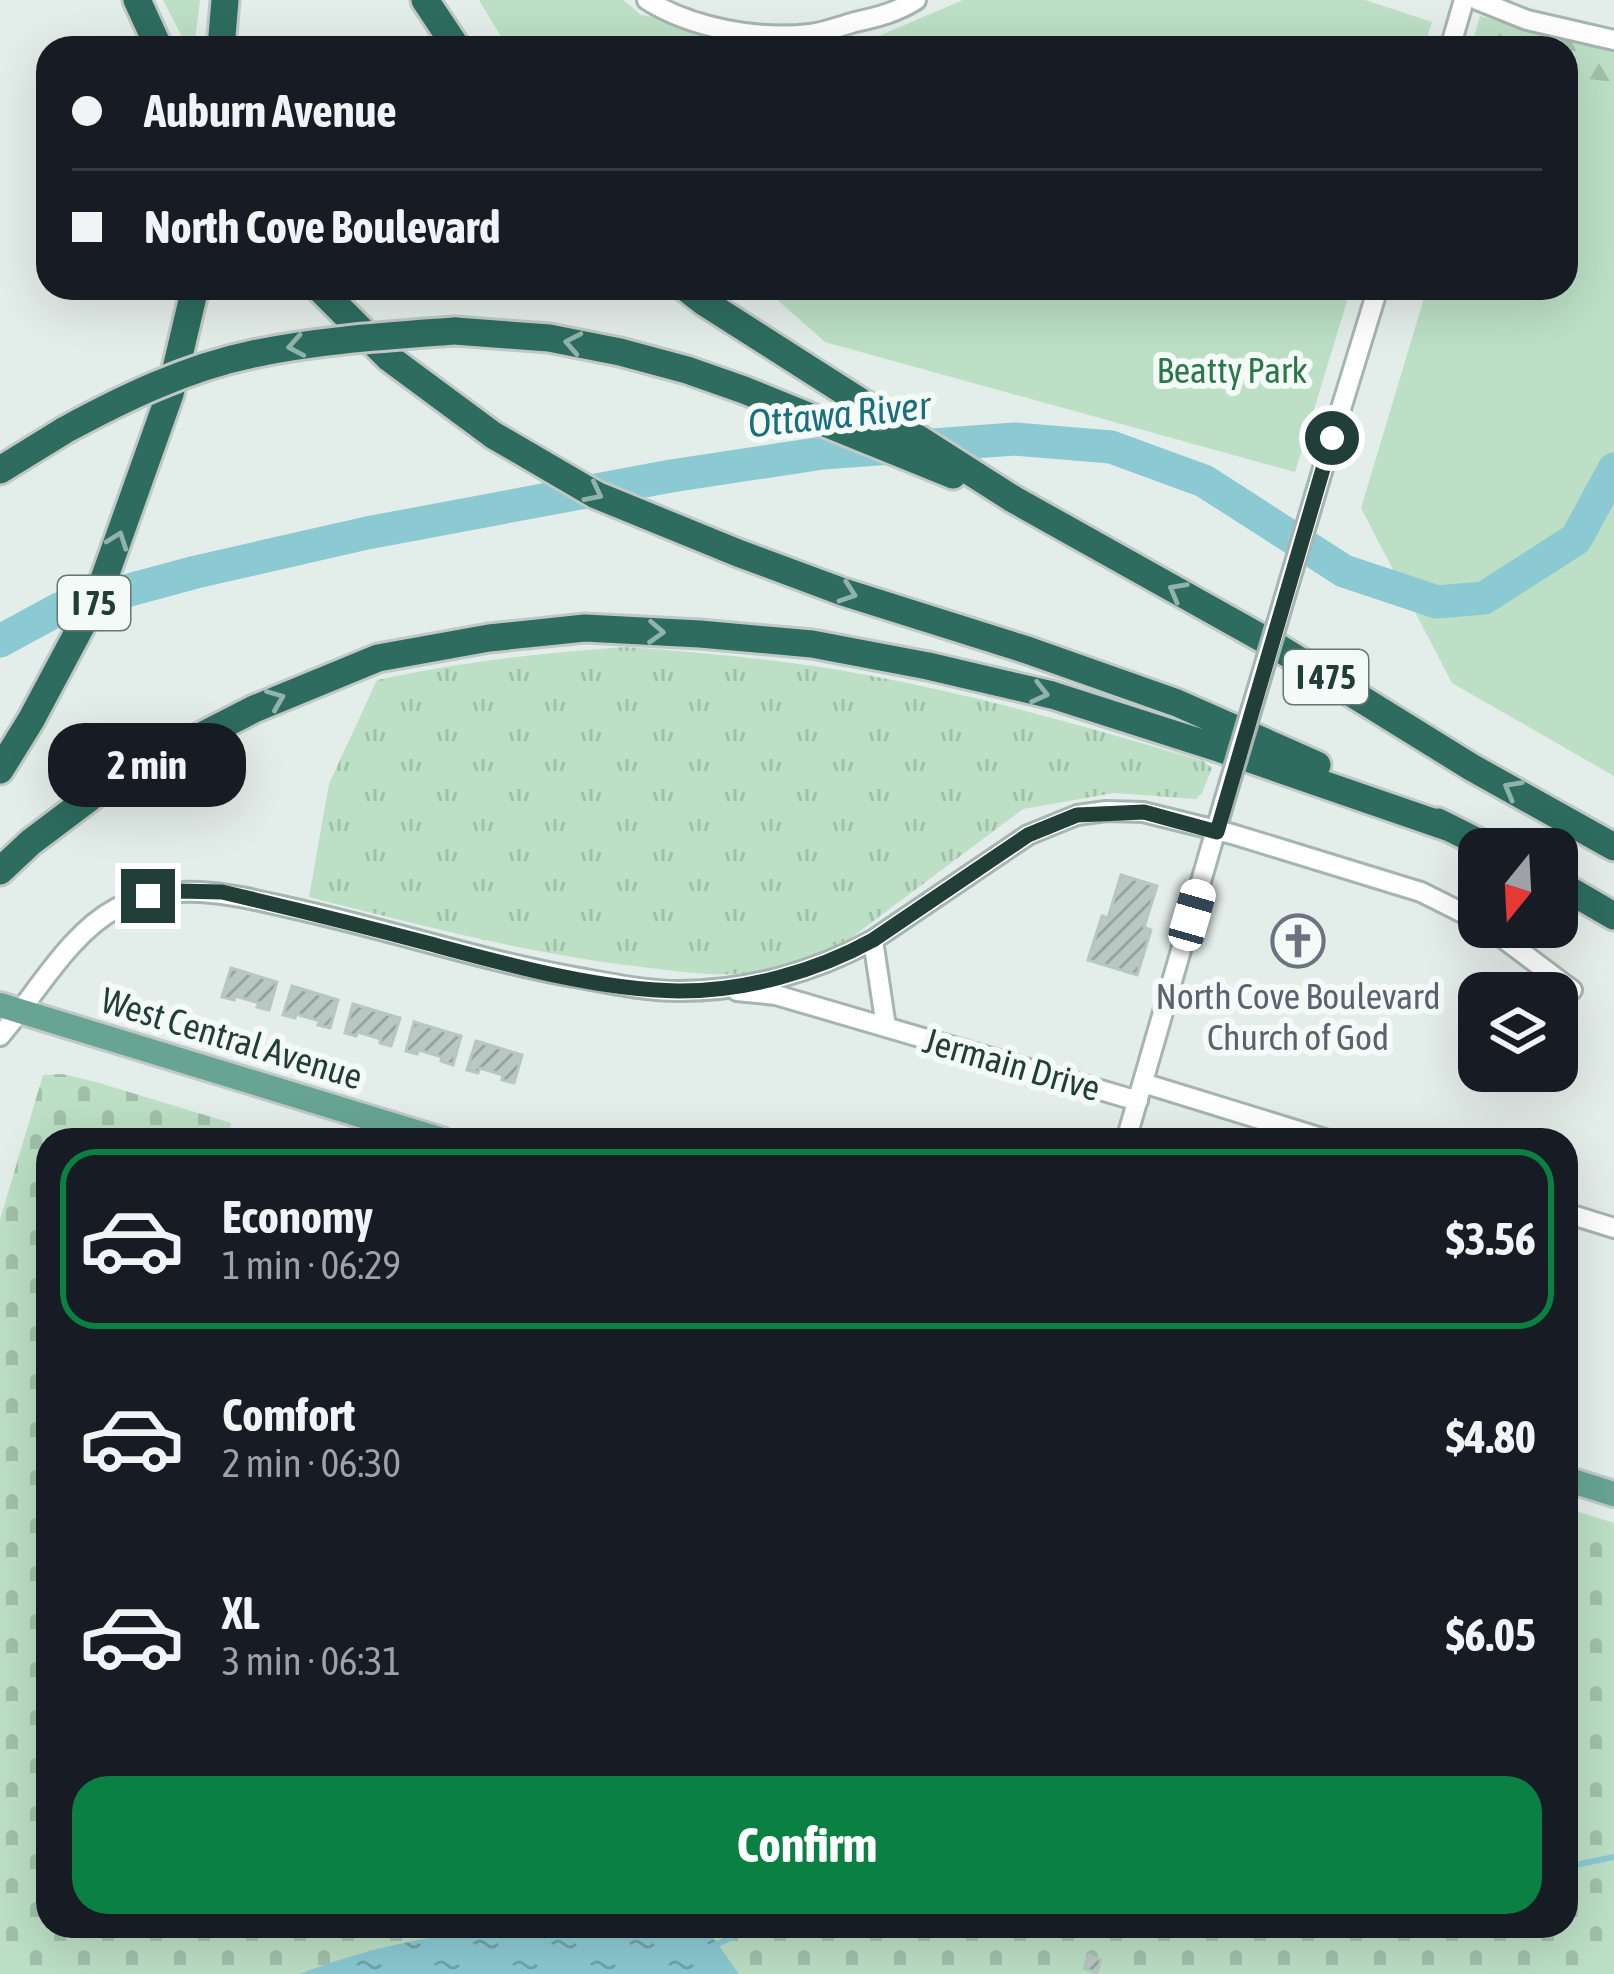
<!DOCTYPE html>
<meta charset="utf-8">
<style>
:root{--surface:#171b24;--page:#242831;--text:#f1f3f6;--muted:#9ea1a6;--line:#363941;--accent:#0b8043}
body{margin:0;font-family:"Asap Condensed",sans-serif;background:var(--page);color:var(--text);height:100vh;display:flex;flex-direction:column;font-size:45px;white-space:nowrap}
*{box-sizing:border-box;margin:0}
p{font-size:39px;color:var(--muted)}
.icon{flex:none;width:66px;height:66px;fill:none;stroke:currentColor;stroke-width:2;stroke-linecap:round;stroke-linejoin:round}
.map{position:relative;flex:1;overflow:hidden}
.panel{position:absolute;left:36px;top:1128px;width:1542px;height:810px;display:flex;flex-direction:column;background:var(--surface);border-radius:36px;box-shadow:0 12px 48px #0002}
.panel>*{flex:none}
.top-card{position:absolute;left:36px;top:36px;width:1542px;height:264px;border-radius:36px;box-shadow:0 12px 48px #0002;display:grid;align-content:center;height:264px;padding:0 36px;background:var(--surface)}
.needle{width:78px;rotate:198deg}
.tools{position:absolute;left:1458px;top:828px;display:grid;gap:24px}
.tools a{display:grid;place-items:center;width:120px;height:120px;border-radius:24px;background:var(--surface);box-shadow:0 12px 48px #0002;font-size:60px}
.end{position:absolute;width:54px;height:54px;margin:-27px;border:15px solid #223f37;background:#fff;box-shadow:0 0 0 6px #fff}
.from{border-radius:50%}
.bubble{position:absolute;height:84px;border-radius:36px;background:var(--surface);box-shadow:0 12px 48px #0002;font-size:39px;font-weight:700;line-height:84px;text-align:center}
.car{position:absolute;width:36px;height:72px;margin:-36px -18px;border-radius:15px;box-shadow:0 0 9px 3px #0007;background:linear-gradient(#fff 24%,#345 0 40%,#fff 0 76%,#345 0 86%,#fff 0)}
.top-card b{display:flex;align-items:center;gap:42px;height:114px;font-size:45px}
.top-card b+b{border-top:3px solid var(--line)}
.top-card i{width:30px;height:30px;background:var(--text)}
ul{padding:21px 0 0;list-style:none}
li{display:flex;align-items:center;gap:36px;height:180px;margin:0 24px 18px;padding:0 12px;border:6px solid transparent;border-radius:36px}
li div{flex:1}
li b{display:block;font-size:45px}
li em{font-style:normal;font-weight:700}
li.active{border-color:var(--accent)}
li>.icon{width:108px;height:108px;stroke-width:1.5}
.button{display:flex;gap:24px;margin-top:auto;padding:24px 36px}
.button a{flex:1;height:138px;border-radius:36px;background:var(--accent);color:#fff;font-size:48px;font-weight:700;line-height:138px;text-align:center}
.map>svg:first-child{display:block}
.grass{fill:url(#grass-tufts)}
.forest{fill:url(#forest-firs)}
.cemetery{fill:url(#cemetery-stones)}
.park{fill:#bcdfc5}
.water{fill:url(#water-ripples)}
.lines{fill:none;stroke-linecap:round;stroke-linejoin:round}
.stream{stroke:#8bc9d3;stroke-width:6}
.river{stroke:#8bc9d3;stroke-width:33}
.building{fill:url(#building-hatch);stroke:#b6c7c0;stroke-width:3}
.minor-casing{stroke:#a5b5b0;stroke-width:24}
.major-casing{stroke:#c1c9c7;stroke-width:30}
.highway-casing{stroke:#c1c9c7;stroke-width:33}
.minor{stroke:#fff;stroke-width:18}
.major{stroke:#67a493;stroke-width:24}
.highway{stroke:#2d6c5e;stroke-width:27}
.minor-bridge-casing{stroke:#a5b5b0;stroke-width:24;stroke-linecap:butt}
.highway-bridge-casing{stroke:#c1c9c7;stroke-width:33;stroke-linecap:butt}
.minor-bridge{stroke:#fff;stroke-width:18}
.highway-bridge{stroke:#2d6c5e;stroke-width:27}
.oneway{stroke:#90b3aa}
.route{stroke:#223f37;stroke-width:15}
.labels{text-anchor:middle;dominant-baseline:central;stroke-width:12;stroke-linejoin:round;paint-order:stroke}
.shield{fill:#f4faf7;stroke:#617771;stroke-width:3}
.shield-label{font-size:33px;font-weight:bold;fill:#223f37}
.park-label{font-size:36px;fill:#2c7747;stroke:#f4faf7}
.worship-label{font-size:36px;fill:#5b616d;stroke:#f4faf7}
.street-label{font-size:36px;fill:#223f37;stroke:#f4faf7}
.water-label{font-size:39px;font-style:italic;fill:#1b6e7d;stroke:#f4faf7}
</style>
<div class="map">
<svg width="1614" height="1974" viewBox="0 0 1614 1974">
<defs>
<pattern id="grass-tufts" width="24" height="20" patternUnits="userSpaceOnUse" patternTransform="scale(3)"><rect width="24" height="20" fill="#bcdfc5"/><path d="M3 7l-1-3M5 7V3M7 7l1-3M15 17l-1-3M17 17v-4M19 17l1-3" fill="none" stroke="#a1c0aa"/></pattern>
<pattern id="forest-firs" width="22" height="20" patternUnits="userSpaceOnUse" patternTransform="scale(3)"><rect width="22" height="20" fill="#bcdfc5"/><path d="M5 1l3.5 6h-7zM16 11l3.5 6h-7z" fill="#a1c0aa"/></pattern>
<pattern id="cemetery-stones" width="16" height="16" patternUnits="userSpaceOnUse" patternTransform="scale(3)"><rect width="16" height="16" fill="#bcdfc5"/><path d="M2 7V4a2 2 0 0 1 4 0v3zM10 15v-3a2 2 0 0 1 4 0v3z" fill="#a1c0aa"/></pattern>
<pattern id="water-ripples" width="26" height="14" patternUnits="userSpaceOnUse" patternTransform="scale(3)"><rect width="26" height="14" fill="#8bc9d3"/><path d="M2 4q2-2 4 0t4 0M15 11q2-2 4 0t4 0" fill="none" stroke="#71a5ac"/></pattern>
<pattern id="building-hatch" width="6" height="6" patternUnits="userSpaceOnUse" patternTransform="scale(3)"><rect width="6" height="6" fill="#b9c8c2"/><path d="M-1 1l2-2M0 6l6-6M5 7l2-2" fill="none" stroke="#96a49e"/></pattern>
</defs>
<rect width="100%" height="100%" fill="#e3ede9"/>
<!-- grass -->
<path class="grass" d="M163,0H200L194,48H188Z
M625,647C708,653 790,660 872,676C984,697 1094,729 1203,761L1212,768L1202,793L1196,799L1114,793L1023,809L848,940C818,954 786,966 753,972C720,978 675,971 642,967C529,954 419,925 309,897L329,784L377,680C459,662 541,653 625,647Z"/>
<!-- forest -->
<path class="forest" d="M1480,16L1614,51V127L1566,130V48H1471Z"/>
<!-- cemetery -->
<path class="cemetery" d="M62,1074L96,1082L231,1123L230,1131L270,1140H48V1926H1566V1508L1614,1523V1974H0V1220L43,1075Z"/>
<!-- park -->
<path class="park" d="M479,0H623L641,15L853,47L963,0H1365L1432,22L1424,48H508Z
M1566,76L1614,82V776L1452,683L1361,508L1427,288H1566Z
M764,288H1351L1295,472L825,342Z"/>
<!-- water -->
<path class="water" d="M502,1926H705L739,1974H300C337,1959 378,1948 418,1940C446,1934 474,1932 502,1926Z"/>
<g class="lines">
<!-- stream -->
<path class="stream" d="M1566,1867L1614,1857
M712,1946L758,1926"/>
<!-- river -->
<path class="river" d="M0,641L59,609L196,572L367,533L671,476L823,453L1015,439L1111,447L1204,481L1344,571L1437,602L1484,598L1576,539L1614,469"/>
</g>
<!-- building -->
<path class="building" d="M1121,875L1157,886L1144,927L1151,930L1137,975L1088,960L1102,916L1108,918Z
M231,968L277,982L269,1010L257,1007L259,1003L235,996L234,1000L222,997Z
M292,986L338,1000L330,1028L318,1025L320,1021L296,1014L295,1018L283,1015Z
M353,1004L400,1018L391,1046L380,1043L381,1039L358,1032L356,1036L345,1033Z
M414,1022L461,1036L453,1065L441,1061L442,1057L419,1050L417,1054L406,1051Z
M476,1041L522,1055L514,1083L502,1080L503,1075L480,1068L478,1073L467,1070Z
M1089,1955L1101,1960L1096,1973L1084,1968Z"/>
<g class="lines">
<!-- minor casing -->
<g class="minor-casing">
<path id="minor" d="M647,0C691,28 758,40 810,34C825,32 841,26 855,22C878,17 897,12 916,0
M1477,0L1527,20L1614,40
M1450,48L1464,0
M1332,438L1378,288
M1488,927L1572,990
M873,940L886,1027
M737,991L776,995L1138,1101
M0,1036C35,996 69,933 117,908C179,877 241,897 304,911C397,932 487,962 580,978C613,984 647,991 680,991C746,991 815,972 873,940L1028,835L1077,815L1106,811L1143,812L1232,834L1421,892L1479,921
M1143,1083L1328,1140
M1126,1140L1224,802
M1566,1213L1614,1228"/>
</g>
<!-- major casing -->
<g class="major-casing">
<path id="major" d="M0,1005L442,1140
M1566,1479L1614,1494"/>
</g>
<!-- highway casing -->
<g class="highway-casing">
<path id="highway" d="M137,0L159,48
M425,0L457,48
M221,48L225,0
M319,288L389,358L493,435L596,495L738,553L843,592L1027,650L1177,703L1317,765
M686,288L704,302L1013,499L1274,645L1471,767L1614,847
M455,331L549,338L620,352L687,370L744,390L953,475
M0,470L65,430
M0,770L31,720L99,593L170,394L195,288
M1438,822L1492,849
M0,871L31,842L108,784L254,709L378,658L489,638L585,628L700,634L812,644L928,666L1052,695L1221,749L1450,828
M1557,883L1614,916"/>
</g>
<!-- minor -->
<use href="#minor" class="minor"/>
<!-- major -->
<use href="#major" class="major"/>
<!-- highway -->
<use href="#highway" class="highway"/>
<!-- minor-bridge casing -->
<g class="minor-bridge-casing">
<path id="minor-bridge" d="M1224,802L1332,438"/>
</g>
<!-- highway-bridge casing -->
<g class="highway-bridge-casing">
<path id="highway-bridge" d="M65,430C124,398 186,368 253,354C319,340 387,336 455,331"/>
</g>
<!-- minor-bridge -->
<use href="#minor-bridge" class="minor-bridge"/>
<!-- highway-bridge -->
<use href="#highway-bridge" class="highway-bridge"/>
</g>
<!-- one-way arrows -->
<defs><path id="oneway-chevron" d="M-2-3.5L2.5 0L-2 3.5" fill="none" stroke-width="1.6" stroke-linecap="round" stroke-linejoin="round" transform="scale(3)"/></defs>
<g class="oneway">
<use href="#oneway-chevron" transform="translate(573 343) rotate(-169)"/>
<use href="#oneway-chevron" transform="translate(296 346) rotate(170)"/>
<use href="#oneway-chevron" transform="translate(594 493) rotate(27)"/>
<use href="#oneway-chevron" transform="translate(118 540) rotate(-70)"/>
<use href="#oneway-chevron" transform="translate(1177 591) rotate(-151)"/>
<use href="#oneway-chevron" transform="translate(848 593) rotate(19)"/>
<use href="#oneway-chevron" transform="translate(656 632) rotate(3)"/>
<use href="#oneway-chevron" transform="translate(1040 693) rotate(14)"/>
<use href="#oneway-chevron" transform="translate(276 699) rotate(-22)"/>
<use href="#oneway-chevron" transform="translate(1512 789) rotate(-151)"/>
</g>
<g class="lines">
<!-- route -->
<path class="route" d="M148,896L179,891L222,892C290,908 359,925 427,943C505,964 598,990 679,991C745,991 815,972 873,940L1028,835L1077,815L1144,812L1217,832L1332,438"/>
</g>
<!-- icons -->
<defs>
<g id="church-ring" transform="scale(2.7)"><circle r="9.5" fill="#f4faf7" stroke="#6b7280" stroke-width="1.5"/><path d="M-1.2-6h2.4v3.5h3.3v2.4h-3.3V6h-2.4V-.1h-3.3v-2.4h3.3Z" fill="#6b7280"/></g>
</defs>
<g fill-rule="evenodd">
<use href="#church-ring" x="1298" y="941"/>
</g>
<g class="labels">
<!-- shield labels -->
<g class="shield">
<rect x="58" y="576" width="72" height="54" rx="9"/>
<rect x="1284" y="650" width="84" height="54" rx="9"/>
</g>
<g class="shield-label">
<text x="94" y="603">I 75</text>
<text x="1326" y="677">I 475</text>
</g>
<!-- park labels -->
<g class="park-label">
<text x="1232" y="370">Beatty Park</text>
</g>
<!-- worship labels -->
<g class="worship-label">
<text x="1298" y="996">North Cove Boulevard<tspan x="1298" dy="41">Church of God</tspan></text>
</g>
<!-- street labels -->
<g class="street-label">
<text transform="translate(232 1038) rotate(17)">West Central Avenue</text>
<text transform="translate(1012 1064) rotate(16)">Jermain Drive</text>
</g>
<!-- water labels -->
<g class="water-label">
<text transform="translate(839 414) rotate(-6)">Ottawa River</text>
</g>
</g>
</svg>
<div class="tools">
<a><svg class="needle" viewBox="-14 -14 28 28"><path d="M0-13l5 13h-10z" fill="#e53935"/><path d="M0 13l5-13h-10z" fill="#9ea1a6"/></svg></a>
<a><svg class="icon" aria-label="layers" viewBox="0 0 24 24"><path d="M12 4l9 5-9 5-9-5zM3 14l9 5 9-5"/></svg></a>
</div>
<i class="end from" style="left:1332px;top:438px"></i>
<i class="end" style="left:148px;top:896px"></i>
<div class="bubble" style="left:48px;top:723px;width:198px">2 min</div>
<i class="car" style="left:1192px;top:915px;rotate:16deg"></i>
<div class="top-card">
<b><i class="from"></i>Auburn Avenue</b>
<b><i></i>North Cove Boulevard</b>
</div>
<section class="panel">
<ul>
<li class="active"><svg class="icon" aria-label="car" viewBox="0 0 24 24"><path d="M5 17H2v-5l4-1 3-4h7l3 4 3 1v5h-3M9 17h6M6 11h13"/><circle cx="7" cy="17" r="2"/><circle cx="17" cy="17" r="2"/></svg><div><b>Economy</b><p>1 min · 06:29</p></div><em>$3.56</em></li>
<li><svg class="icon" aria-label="car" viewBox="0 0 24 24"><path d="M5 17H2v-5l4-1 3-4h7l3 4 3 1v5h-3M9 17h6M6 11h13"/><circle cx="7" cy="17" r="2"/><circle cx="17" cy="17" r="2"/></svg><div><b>Comfort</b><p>2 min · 06:30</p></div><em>$4.80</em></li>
<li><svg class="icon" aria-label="car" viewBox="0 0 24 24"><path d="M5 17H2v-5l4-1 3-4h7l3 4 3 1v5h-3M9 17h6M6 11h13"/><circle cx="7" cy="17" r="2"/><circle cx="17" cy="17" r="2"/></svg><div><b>XL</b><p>3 min · 06:31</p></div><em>$6.05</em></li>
</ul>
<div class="button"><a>Confirm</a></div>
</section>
</div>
